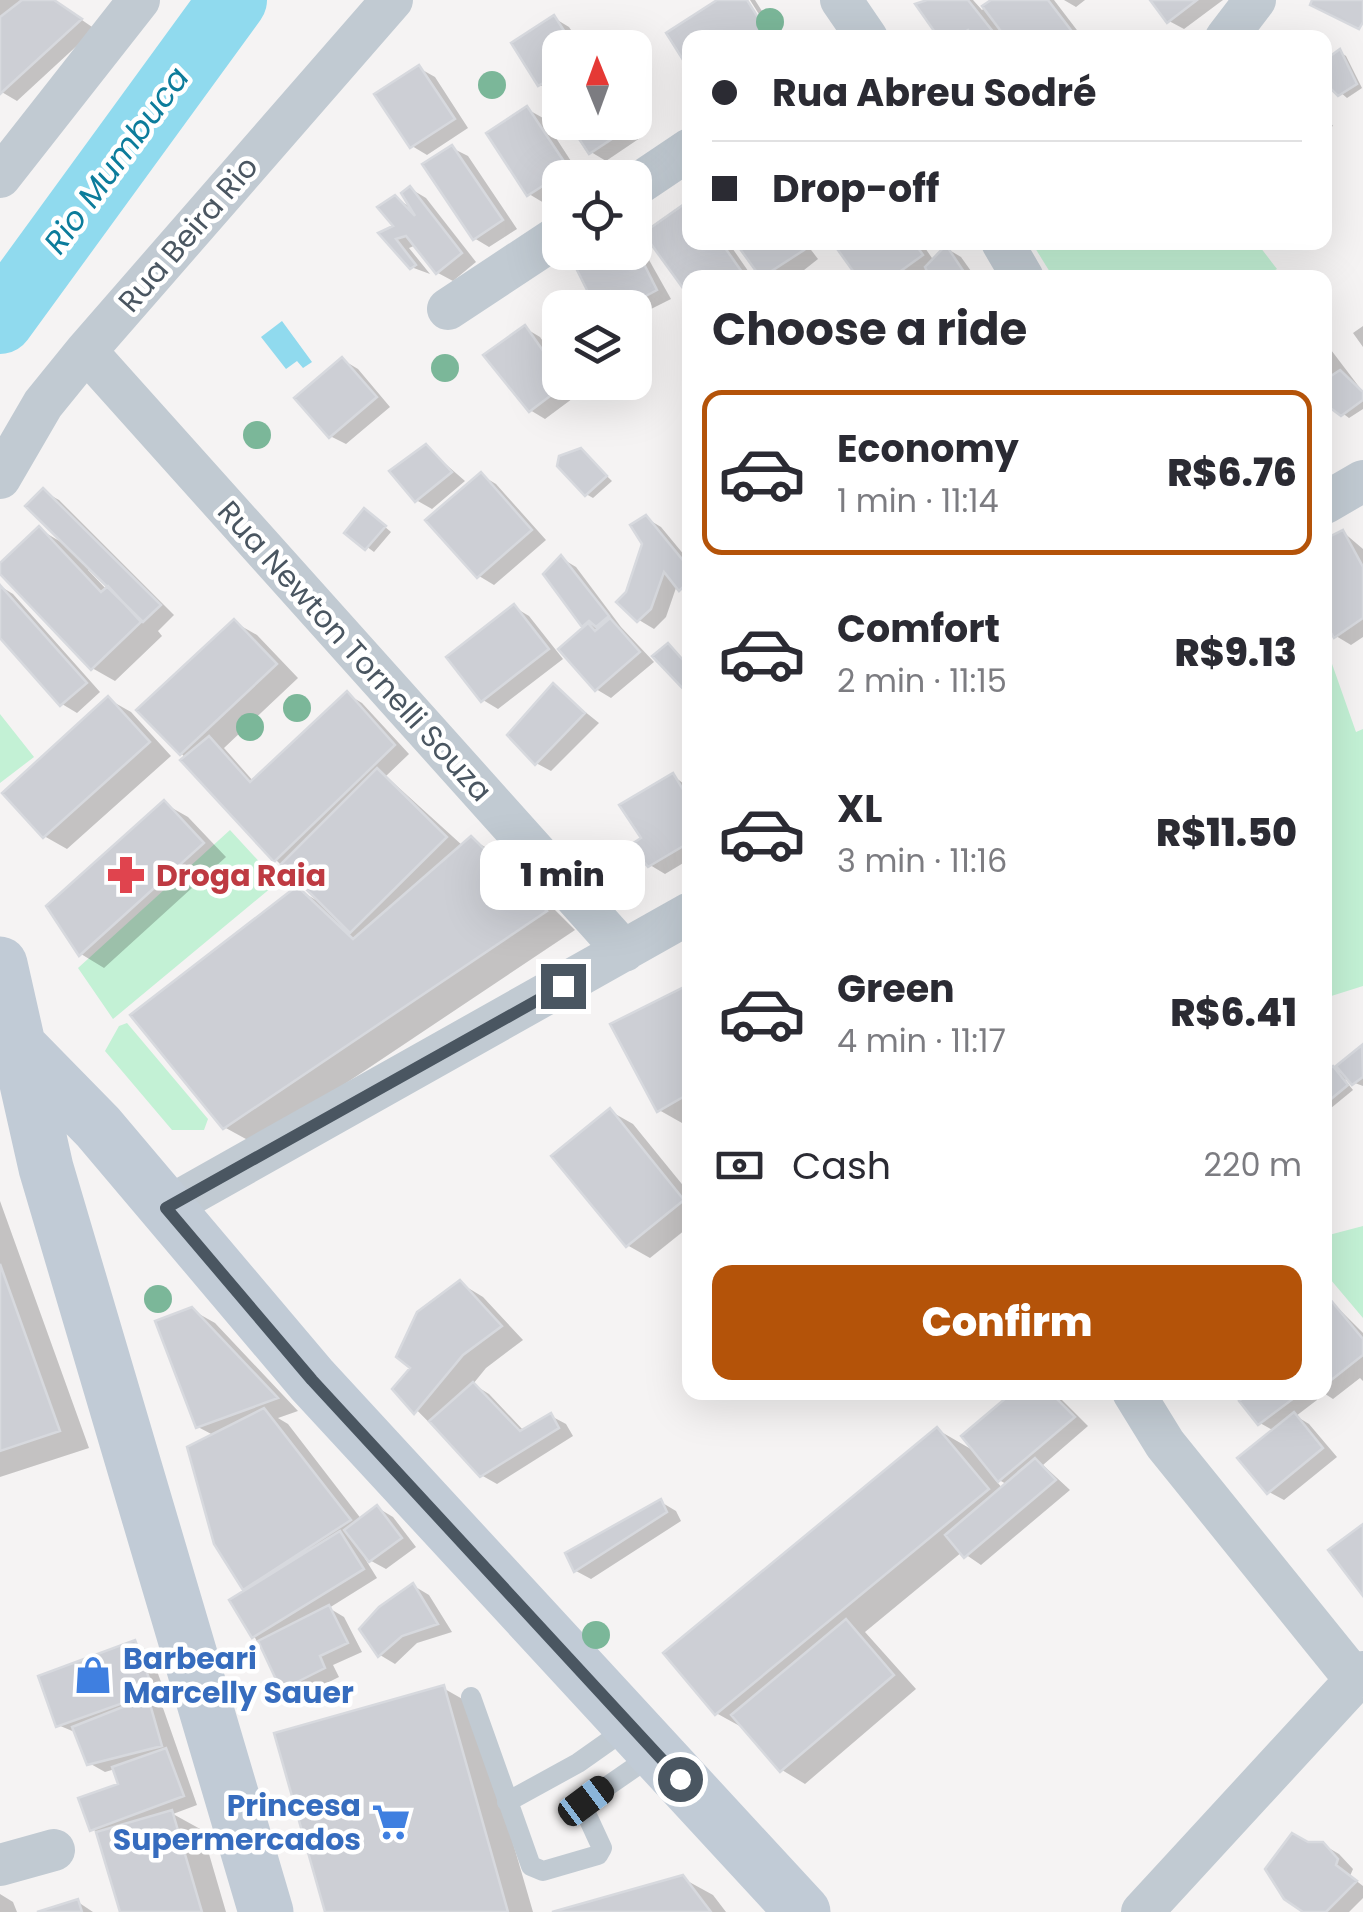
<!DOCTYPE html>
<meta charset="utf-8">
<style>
:root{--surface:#fff;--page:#f7f7f7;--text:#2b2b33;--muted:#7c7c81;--line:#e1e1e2;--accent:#b45309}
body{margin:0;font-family:Poppins,sans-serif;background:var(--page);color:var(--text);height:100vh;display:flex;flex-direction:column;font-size:38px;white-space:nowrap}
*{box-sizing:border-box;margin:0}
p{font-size:32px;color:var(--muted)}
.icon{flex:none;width:55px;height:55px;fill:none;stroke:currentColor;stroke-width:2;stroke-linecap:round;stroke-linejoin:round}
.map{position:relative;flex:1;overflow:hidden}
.sheet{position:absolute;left:682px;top:270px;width:650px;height:1130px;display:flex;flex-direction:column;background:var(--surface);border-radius:20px;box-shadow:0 10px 40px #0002}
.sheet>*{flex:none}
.top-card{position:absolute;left:682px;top:30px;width:650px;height:220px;border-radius:20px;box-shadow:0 10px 40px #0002;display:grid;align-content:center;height:220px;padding:0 30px;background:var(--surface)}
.needle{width:65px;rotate:359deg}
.fabs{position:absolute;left:542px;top:30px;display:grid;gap:20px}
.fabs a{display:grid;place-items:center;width:110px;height:110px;border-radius:20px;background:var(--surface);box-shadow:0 10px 40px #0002;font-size:50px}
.end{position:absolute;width:45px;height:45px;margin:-22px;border:12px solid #4a5661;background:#fff;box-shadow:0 0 0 5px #fff}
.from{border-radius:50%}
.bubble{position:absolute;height:70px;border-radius:20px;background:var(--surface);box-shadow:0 10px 40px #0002;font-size:32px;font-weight:800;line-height:70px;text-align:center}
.car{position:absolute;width:30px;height:60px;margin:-30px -15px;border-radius:12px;box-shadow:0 0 8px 2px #0007;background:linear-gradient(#222 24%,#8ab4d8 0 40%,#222 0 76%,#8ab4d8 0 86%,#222 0)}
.top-card b{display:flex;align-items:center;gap:35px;height:95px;font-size:38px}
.top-card b+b{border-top:2px solid var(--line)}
.top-card i{width:25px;height:25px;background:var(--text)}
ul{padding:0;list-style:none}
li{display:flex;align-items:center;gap:30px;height:165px;margin:0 20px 15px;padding:0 10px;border:5px solid transparent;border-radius:20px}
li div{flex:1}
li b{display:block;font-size:38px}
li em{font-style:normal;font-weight:800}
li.on{border-color:var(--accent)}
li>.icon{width:90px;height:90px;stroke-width:1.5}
h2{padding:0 30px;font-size:45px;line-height:120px}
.pay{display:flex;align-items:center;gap:25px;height:110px;padding:0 30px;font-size:38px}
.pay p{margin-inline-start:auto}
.primary-button{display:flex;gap:20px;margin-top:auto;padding:20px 30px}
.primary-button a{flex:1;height:115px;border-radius:20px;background:var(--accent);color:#fff;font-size:40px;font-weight:800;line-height:115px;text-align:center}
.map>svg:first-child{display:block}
.green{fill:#c3f1d5}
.water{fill:#90daee}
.shadow{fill:#0003;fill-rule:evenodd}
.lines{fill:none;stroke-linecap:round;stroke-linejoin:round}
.river{stroke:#90daee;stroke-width:68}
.building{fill:#cdcfd5;stroke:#d7d9de;stroke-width:2.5}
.lane{stroke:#c1cad2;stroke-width:20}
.street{stroke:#c1cad2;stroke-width:42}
.secondary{stroke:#c1cbd6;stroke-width:55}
.tree{fill:#7bb799}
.route{stroke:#4a5661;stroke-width:12}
.labels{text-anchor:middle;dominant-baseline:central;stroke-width:9;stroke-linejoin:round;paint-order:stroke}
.street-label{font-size:30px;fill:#4a5661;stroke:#fff}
.health-label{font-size:30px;font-weight:bold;fill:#be3a42;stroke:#fff;text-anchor:start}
.shop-label{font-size:30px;font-weight:bold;fill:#366cbe;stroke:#fff;text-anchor:start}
.water-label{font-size:32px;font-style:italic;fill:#0c7c9b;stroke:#fff}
</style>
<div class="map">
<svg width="1363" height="1912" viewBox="0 0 1363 1912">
<rect width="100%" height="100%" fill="#f5f3f3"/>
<!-- green -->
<path class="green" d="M1032,243H1257L1277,269L1261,278L1053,277Z
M1325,644L1356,732L1363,729V986L1325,998Z
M0,714L34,757L0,783Z
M230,830L278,882L113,1019L78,968Z
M127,1023L208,1119L204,1130H172L105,1051L119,1026Z
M1363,1226V1318L1325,1273V1236Z"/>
<!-- water -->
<path class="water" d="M282,321L312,362L303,368L297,361L286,369L261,337Z"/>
<!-- shadow -->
<path class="shadow" d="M0,0H53L95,29L17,101L0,91Z
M750,0H755L779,38H774Z
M935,0H973L982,10L995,0H1054L1083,38H973L952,25Z
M1064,0H1085L1076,7Z
M1153,0H1223L1184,29L1169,21Z
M554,18L569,27L583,48H560V96L540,85Z
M1340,52L1346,56L1362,88L1347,98L1325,79V63Z
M419,68L435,77L468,128L427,155L412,146Z
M527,109L543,118L582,178H560V193L544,203L529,194Z
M1325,114L1333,126L1325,130Z
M571,122H634L643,136L606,161L591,152Z
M452,148L468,156L517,229L489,247L474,238Z
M411,189L426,198L476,262L453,281L438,273L416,245L409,248L430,274L411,267L382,234L397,227L395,198L414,209Z
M690,203V242H728L753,278H690V294L647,233Z
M635,235L671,299L637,316L635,308H622L619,302L609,307L594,299L572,255L635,252Z
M738,242H805L818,259L794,278H764Z
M844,242H921L934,261L946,248L961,257L976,278H933L929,269L917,278H861Z
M585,300L597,308H576Z
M560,319V339L550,327Z
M1363,326V347L1353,333Z
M525,328L540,337L560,365V382H572L580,393L545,419L530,410Z
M1325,342L1363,392V409L1349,418L1325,400Z
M635,355L646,369L635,378Z
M343,360L358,369L390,407L346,444L330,436Z
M593,382H629L611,396Z
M426,447L465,481L432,509L416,500Z
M580,450L612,481L593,498L586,494Z
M481,475L496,484L546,540L494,585L479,576Z
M43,491L59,500L174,615L158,631L162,636L115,681L92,668L0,570L39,529L66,545ZM91,567L111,586L107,590L88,570Z
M371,515L391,532L374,552L347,532Z
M646,518L661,527L690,562V595L677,585L666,617L654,629L639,620L628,593L645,544Z
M1343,532L1363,549V637L1351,645L1336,636L1325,618V541Z
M561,558L576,567L621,627L654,662L611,698L596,689L586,628L546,574Z
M0,586L13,594L100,692L77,713L62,704L0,635Z
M514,607L529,616L563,659L498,709L483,700Z
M234,622L257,635L298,678L224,748L254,782L347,694L362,703L409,754L386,776L463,846L471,839L501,856L575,930L255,1144L224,1127L298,889L319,902L276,860L181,753Z
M553,686L599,723L551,771L536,763Z
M108,699L131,712L171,756L67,849L44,836Z
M673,776L690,788V859L665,874L650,865L645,838Z
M165,804L188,817L226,857L104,968L81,954L50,907Z
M690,987V1119L682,1123L659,1110Z
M1363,1048V1086L1344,1079L1353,1090L1325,1113V1076L1333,1069L1348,1077Z
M610,1111L633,1124L690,1194V1226L650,1258L627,1245Z
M0,1201L89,1448L0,1477Z
M460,1283L483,1297L523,1340L486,1368L473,1384L489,1394L524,1431L551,1416L566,1424L573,1436L497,1484L481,1475L396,1389L414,1367Z
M1325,1287L1333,1303L1363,1333V1381L1360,1378L1333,1399L1322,1392Z
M192,1310L215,1323L298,1411L278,1418L288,1424L362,1520L378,1508L393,1517L416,1547L386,1569L364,1557L377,1578L329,1608L344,1617L362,1652L333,1665L339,1677L299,1697L283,1688L254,1636L249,1590L215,1436L198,1427Z
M1017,1392H1054L1088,1426L1043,1465L1070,1490L981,1565L962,1552L865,1632L916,1689L805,1784L782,1770L747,1730L716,1713L938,1430L976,1452ZM992,1476L1008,1485L1003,1489Z
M1254,1392H1312L1317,1400L1296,1416L1309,1424L1337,1457L1284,1500L1269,1492L1274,1431L1260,1423Z
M661,1502L676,1511L681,1521L591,1579L576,1571Z
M414,1586L429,1595L452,1632L417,1643L395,1664L380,1655Z
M135,1643L150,1652L168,1701L156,1705L163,1708L197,1805L173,1814L202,1830L226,1912H122L99,1833L92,1829L121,1785L115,1769L105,1772L89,1763L77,1733L58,1725Z
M443,1688L473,1705L533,1912H328Z
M1322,1844L1339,1854L1353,1869L1350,1876L1363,1886V1898L1349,1912H1307L1308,1845Z
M682,1878L713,1895L726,1912H561Z
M0,1894L13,1902L17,1912H0Z
M78,1902L93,1912H45Z"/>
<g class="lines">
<!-- river -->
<path class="river" d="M0,320L233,0"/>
</g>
<!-- building -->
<path class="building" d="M22,0H54L82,19L0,94V17Z
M717,0H747L768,33L762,38H690V71L666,33Z
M927,0H968L998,38H973L968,30L962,34L964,38H939L915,4Z
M991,0H1048L1077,38H1006L982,6Z
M1150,0H1197L1167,23Z
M1312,0H1363V22L1359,29L1310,5Z
M554,15L575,48H560V73L538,86L511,43Z
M1340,49L1357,84L1338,96L1325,83V60Z
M419,65L455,119L410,148L374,94Z
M527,106L569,169L527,196L486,133Z
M568,122H627L630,127L589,154Z
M452,145L503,220L473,240L422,164Z
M410,186L462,253L436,274L406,236L396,239L416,265L410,269L378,233L393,226L377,207L395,195L415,216L401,193Z
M690,200V242H721L744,275L690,278V298L643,233Z
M735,242H799L804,250L761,278Z
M839,242H914L923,255L891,278H858L835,246Z
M946,245L968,278H930L925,267Z
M635,246L657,290L623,308L610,291L592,300L569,254L635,252Z
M525,325L560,375V382L566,384L529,412L483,355Z
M342,357L377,397L329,438L294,398Z
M1340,370L1363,392V400L1341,416L1325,404V380Z
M426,444L452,472L415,502L389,471Z
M581,448L607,476L585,496L557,466L559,456Z
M481,472L532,530L477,578L425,520Z
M43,488L161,605L143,622L25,506Z
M364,508L386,526L365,550L344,533Z
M646,515L690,569V580L679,591L664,572L651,609L637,622L616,602L626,592L642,544L630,525Z
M39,526L101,592L108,586L141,622L91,670L0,574V563Z
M1343,530L1363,567V618L1334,638L1325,623V539Z
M561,555L609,616L596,627L589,621L582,627L543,574Z
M0,585L87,683L60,706L0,638Z
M514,604L549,649L481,702L446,657Z
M610,618L640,652L595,691L558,649L588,623L595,631Z
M234,619L277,664L180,755L136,710Z
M668,643L690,668V696L652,656Z
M553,683L585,713L535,765L507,735Z
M347,691L395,745L274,862L180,760L209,736L250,782Z
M108,696L150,742L43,838L2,793Z
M377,768L447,837L350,933L281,864Z
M673,773L690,801V842L648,867L630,845L641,838L619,805Z
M164,800L204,843L79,956L46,906Z
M471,836L547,911L223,1129L130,1015L297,886L353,939Z
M690,984V1093L657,1112L610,1024Z
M1362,1045L1363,1077L1352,1085L1336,1066Z
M1333,1066L1348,1085L1325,1104V1073Z
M610,1108L684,1200L626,1247L551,1156Z
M0,1264L60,1431L0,1451Z
M460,1280L502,1326L463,1355L414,1414L392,1389L410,1368L396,1357L417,1312Z
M1329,1298L1363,1339V1355L1325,1385V1301Z
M192,1307L278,1398L196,1428L155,1321Z
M473,1382L520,1431L551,1413L559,1428L480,1477L429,1421Z
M1013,1392H1050L1075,1417L998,1482L961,1436Z
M1250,1392H1302L1258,1425L1239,1401Z
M264,1408L351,1520L243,1590L214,1544L187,1447Z
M1294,1412L1323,1448L1267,1494L1237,1458Z
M937,1427L989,1489L715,1715L663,1653Z
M1035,1458L1056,1480L964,1558L945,1535Z
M661,1499L667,1512L574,1572L565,1553Z
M377,1505L402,1538L369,1562L344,1530Z
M1363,1524V1596L1328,1550Z
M340,1531L364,1569L252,1638L229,1600Z
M413,1583L438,1624L402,1636L378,1657L359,1629L379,1607Z
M329,1605L348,1643L320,1656L325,1668L281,1690L258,1641Z
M846,1619L894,1675L780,1772L731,1715Z
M135,1640L154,1692L56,1727L38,1676Z
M444,1685L508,1912H325L274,1733Z
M148,1697L162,1746L87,1765L72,1727Z
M166,1748L184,1796L90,1831L78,1798L118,1784L112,1767Z
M172,1810L202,1912H120L96,1832Z
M1292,1833L1308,1842H1323L1338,1859L1336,1865L1357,1881L1326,1912H1303L1284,1899L1265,1869Z
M683,1875L711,1912H552Z
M78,1899L82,1912H37Z"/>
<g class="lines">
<!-- lane -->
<path class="lane" d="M471,1697L531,1866L543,1871L598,1855L602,1848L584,1809L586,1801L654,1754
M507,1802L578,1763L629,1727"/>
<!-- street -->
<path class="street" d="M841,0L867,38
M1226,38L1255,0
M0,177L139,0
M635,186L690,149
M1002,242L1023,278
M448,309L560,235
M86,351L624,951
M0,478L43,404L86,351L392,0
M1325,503L1363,481
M166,1208L690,913
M1133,1392L1165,1444L1354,1678
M0,1865L54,1850
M1142,1912L1363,1672"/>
<!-- secondary -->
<path class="secondary" d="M0,964L46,1168L266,1912
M0,1027L98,1127L312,1380L803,1912"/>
</g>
<!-- trees -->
<g class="tree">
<circle cx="770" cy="22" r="14"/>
<circle cx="492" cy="85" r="14"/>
<circle cx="445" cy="368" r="14"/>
<circle cx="257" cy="435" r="14"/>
<circle cx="297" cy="708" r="14"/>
<circle cx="250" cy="727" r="14"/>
<circle cx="158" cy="1299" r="14"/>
<circle cx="596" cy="1635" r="14"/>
</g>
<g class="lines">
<!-- route -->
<path class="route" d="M563,986L166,1208L312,1380L680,1779"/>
</g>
<!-- icons -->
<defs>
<g id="pharmacy-bare" transform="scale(3)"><path d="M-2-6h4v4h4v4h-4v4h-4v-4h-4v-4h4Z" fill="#e0444e" stroke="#fff" stroke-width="2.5" paint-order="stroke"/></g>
<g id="shop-bare" transform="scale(3)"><path d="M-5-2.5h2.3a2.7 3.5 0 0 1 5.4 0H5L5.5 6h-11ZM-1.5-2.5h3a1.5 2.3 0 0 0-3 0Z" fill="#3f7fe0" stroke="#fff" stroke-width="2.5" paint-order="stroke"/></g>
<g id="supermarket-bare" transform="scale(3)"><path d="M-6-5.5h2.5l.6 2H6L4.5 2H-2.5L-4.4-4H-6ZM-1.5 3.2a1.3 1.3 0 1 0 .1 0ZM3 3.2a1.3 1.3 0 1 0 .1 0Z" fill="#3f7fe0" stroke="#fff" stroke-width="2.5" paint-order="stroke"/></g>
</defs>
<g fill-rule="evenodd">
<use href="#pharmacy-bare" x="126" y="875"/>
<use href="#shop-bare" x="93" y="1675"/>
<use href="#supermarket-bare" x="391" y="1822"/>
</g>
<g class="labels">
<!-- street labels -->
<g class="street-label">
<text transform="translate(188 234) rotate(-49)">Rua Beira Rio</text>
<text transform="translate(355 651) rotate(48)">Rua Newton Tornelli Souza</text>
</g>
<!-- health labels -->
<g class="health-label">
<text x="156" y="875">Droga Raia</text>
</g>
<!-- shop labels -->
<g class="shop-label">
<text x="123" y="1658">Barbeari<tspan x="123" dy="34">Marcelly Sauer</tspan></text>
<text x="361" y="1805" text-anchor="end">Princesa<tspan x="361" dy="34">Supermercados</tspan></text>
</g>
<!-- water labels -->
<g class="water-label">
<text transform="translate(116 160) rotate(-54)">Rio Mumbuca</text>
</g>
</g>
</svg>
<div class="fabs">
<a><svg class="needle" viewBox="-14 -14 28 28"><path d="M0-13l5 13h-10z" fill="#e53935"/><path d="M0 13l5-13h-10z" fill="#7c7c81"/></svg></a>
<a><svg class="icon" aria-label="locate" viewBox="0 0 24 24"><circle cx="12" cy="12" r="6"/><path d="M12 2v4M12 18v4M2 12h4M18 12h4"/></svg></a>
<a><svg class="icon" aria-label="layers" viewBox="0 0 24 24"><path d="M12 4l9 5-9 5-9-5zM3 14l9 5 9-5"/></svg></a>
</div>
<i class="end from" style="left:680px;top:1779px"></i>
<i class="end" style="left:563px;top:986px"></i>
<div class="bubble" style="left:480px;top:840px;width:165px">1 min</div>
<i class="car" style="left:586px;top:1801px;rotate:53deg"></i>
<div class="top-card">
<b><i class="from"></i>Rua Abreu Sodré</b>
<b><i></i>Drop-off</b>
</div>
<section class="sheet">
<h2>Choose a ride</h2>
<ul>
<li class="on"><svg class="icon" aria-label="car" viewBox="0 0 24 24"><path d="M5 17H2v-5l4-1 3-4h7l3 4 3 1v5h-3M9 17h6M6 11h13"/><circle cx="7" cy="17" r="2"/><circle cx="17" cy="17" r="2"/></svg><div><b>Economy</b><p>1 min · 11:14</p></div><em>R$6.76</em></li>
<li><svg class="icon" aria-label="car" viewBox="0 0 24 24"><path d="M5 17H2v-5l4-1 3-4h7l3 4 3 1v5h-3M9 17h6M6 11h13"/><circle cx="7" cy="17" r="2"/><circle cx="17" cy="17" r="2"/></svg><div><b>Comfort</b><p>2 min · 11:15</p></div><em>R$9.13</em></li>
<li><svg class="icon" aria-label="car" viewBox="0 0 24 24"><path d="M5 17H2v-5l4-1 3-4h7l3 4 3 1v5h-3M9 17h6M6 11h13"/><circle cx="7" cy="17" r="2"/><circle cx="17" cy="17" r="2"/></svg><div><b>XL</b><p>3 min · 11:16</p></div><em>R$11.50</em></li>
<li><svg class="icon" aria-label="car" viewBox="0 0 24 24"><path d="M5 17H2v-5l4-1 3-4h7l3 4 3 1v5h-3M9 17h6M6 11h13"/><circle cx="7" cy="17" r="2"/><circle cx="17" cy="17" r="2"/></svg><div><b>Green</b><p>4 min · 11:17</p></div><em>R$6.41</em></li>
</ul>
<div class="pay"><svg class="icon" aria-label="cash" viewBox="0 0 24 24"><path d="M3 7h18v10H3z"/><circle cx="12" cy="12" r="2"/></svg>Cash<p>220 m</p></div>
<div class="primary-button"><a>Confirm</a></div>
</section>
</div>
